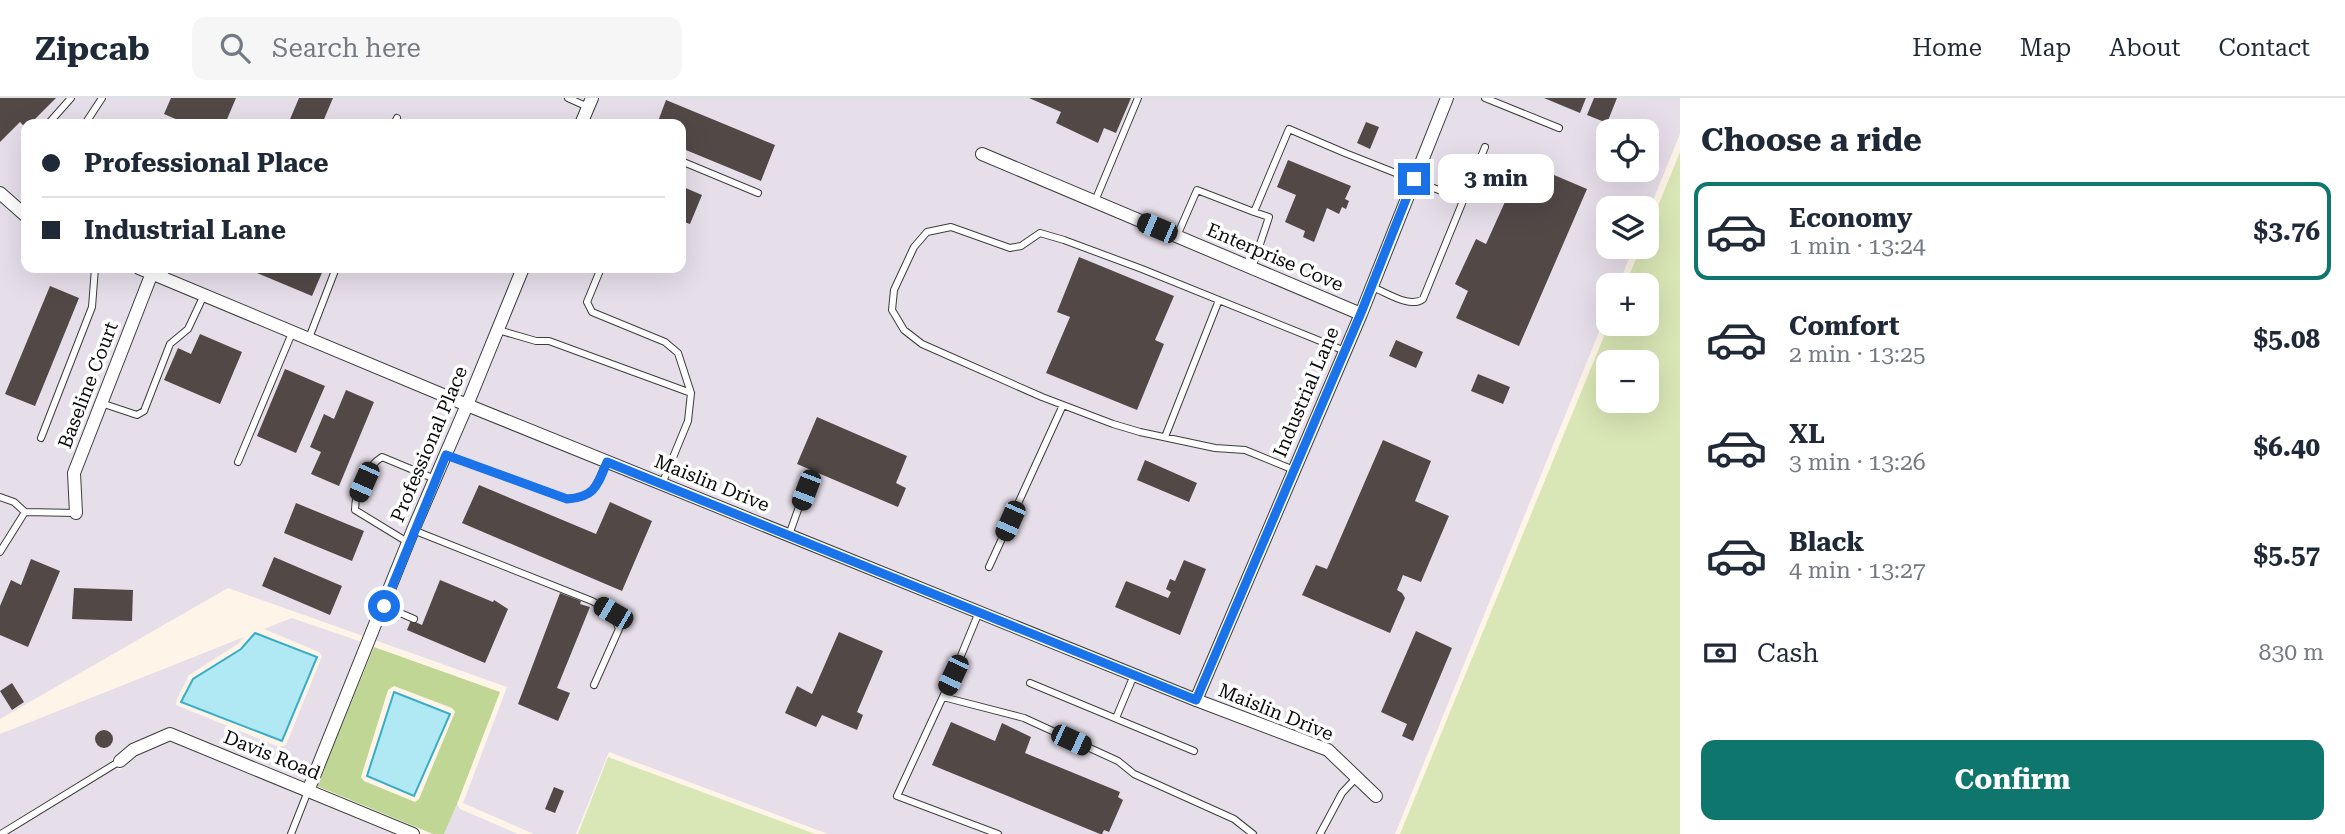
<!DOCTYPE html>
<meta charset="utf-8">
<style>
:root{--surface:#fff;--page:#f6f6f7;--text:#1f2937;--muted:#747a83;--line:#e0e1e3;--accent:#0f766e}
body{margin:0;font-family:"Roboto Serif",serif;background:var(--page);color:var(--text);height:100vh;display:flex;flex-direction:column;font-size:26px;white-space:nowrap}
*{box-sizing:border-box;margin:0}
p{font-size:23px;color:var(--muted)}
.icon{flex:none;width:38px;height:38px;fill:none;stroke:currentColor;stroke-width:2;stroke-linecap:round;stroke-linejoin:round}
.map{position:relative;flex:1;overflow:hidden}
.details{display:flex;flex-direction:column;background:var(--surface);width:665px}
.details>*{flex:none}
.hud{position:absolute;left:21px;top:21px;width:665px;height:154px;border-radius:14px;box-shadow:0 7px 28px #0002;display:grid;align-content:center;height:154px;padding:0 21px;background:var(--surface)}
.buttons{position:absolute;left:1596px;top:21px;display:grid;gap:14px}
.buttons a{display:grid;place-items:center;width:63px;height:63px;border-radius:14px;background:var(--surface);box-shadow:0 7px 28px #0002;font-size:35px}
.end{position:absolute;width:32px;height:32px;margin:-16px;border:9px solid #1a73e8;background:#fff;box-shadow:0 0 0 4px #fff}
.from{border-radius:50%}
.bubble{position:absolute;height:49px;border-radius:14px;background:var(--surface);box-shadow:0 7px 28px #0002;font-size:23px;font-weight:700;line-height:49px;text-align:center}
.car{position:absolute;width:21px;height:42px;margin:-21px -10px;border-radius:9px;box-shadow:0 0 5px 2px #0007;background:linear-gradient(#222 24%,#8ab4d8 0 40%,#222 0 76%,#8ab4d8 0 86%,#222 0)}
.hud b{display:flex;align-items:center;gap:24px;height:66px;font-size:26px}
.hud b+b{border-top:2px solid var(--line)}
.hud i{width:18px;height:18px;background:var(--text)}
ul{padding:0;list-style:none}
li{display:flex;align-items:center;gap:21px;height:98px;margin:0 14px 10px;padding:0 7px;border:4px solid transparent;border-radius:14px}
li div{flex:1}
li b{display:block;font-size:26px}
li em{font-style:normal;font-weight:700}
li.active{border-color:var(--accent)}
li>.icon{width:63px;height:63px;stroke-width:1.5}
h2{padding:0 21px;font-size:32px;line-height:84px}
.pay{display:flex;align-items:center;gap:18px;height:77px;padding:0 21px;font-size:26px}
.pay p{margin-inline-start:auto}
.action{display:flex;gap:14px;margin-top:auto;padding:14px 21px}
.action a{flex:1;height:80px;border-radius:14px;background:var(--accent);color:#fff;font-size:28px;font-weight:700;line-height:80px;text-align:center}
header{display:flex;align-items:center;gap:42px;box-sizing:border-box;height:98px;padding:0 35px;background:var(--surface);border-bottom:2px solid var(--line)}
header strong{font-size:33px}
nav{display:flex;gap:38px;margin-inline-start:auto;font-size:24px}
.search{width:490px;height:63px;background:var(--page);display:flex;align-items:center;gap:18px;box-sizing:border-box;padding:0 24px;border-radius:14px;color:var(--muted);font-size:26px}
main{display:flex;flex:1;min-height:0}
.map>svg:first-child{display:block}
.industrial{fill:#e6dee9;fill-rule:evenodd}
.green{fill:#d9e6b5;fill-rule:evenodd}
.forest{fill:#c0d695;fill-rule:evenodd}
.water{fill:#b0e8f3;stroke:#3aadc6;stroke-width:2}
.building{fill:#524947}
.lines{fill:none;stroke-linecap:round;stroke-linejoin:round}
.lane-casing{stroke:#3d3d3d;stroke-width:8}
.street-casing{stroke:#3d3d3d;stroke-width:14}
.lane{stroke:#fff;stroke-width:6}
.street{stroke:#fff;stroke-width:12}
.route{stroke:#1a73e8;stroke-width:9}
.labels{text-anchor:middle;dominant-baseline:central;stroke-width:7;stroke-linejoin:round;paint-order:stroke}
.street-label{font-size:19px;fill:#0a0a0a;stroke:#fff}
</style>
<header>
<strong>Zipcab</strong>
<div class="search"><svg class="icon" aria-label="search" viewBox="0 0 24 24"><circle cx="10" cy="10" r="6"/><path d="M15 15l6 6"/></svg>Search here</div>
<nav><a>Home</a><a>Map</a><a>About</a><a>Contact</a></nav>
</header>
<main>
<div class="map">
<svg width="1680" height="736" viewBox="0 0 1680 736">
<rect width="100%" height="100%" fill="#fef5e8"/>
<!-- industrial -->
<path class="industrial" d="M0,0H1680V36L1647,117V110H1608V149H1634L1618,187H1608V212L1395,736H828L609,654L576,736H534L463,705L507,589L228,490L0,621ZM26,26H681V170H26ZM1608,33H1647V72H1608Z
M292,520L362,544L305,684L173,629L130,646L111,662L119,673L136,658L170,643L394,736H0V636L244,539L238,546L189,577L177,601L176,607L279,649L286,647L322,558L319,554L264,531Z
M457,706L460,711L518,736H444Z"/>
<!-- green -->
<path class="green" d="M1680,54V736H1400L1609,226H1647V187H1625L1641,149H1647V135ZM1608,264H1647V303H1608Z
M608,659L815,736H578Z"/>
<!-- forest -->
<path class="forest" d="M374,549L500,594L457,706L444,736H433L317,688ZM394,588L452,610L455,614L419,701L415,704L364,683L361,679L388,592Z"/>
<!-- water -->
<path class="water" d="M255,535L317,559L282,643L181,604L193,581L241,551Z
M394,594L450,616L414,698L367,678Z"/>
<!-- building -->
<path class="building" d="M0,0H56L30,26H26V30L20,24L0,44Z
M171,0H236L225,26H187L164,16Z
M299,0H333L322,26H288Z
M1029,0H1131L1116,35L1104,30L1098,45L1056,25L1061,14Z
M1544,0H1586L1580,15Z
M1594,0H1617L1607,25L1587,17Z
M666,2L775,47L761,83L681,50V26H657Z
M1366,24L1379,29L1370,51L1357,45Z
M1509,58L1587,91L1519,248L1456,220L1468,193L1455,186L1476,141L1486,146L1513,86L1499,79Z
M1288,62L1351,88L1345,101L1349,103L1346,111L1342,109L1339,116L1327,110L1314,144L1303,139L1305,133L1285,124L1296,97L1277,89Z
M681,88L702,97L690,126L681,123Z
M1079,159L1174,198L1155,242L1164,246L1137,312L1046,275L1070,219L1057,214Z
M245,170H324L312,198Z
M50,188L79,200L35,308L5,296Z
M200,236L242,254L220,306L164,282L178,250L191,256Z
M1396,242L1423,254L1416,270L1389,258Z
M285,271L325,288L296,355L257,338Z
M1478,276L1510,289L1503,306L1471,293Z
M346,292L374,304L339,388L311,376L321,354L310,349L324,316L334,321Z
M817,319L907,358L896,385L906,390L898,409L797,366Z
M1383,342L1431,363L1415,403L1449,418L1421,484L1403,477L1397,492L1402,495L1405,500L1390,535L1302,497L1316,467L1327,471Z
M1145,362L1197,385L1189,404L1137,382Z
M479,387L596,436L610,404L652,423L622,493L462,425Z
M296,405L364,433L352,463L284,435Z
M274,459L342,488L330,517L262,488Z
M31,461L60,473L28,549L0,537V508L11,482L21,487Z
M1184,462L1206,471L1180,537L1115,509L1126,483L1168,500L1171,494L1166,491L1170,481L1175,483Z
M440,482L493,504L494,502L508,511L485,565L407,532L411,522L422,527Z
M74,490L133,492L132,523L72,521Z
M560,495L581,503L580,506L590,509L557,590L570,595L558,623L518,606Z
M1416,533L1452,550L1413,643L1402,638L1407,626L1381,614Z
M839,534L883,553L857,614L863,617L857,632L822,617L816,629L785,615L797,588L812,596Z
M12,585L24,604L12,612L0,593Z
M951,624L995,643L1002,625L1031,639L1025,655L1120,694L1118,699L1123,702L1109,734L1104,732L1102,736H1100L932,667Z
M95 641a9 9 0 1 1 18 0a9 9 0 1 1-18 0Z
M554,689L564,693L555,715L545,711Z"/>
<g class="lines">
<!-- lane casing -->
<g class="lane-casing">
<path id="lane" d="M568,0L588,9
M1485,0L1559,30
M48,26L71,0
M85,26L102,0
M394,26L397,20
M681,63L758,95
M1095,103L1138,0
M1177,138L1197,92L1254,114L1289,31L1345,55L1464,102
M601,170L587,204L592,214L665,244L678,255L691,295L688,323L662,386
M1252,170L1269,119L1254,114
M163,179L167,170
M1372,189C1386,194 1410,211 1423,201L1485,49
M498,232L536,243H549L691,295
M309,240L336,170
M101,305L137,317L144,313L170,246L188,231L204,197
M1165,339L1219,202
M41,340L92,209L95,170
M446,357L567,401C595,399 597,388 606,364
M238,364L292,235
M1294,372L1245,352L1215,350L1140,334L1113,326L1042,299L922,246L904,232L892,212L894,192L914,149L927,134L951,129L1010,150L1021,148L1040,135L1064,142L1142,171L1345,253
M0,399L14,404L25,414
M413,432L592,503L613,515L619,531L594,587
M789,437L805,392
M409,445L355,412C355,394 367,368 382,359L435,381
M0,454L25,414L76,415
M989,469L1063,307
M384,508L414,521
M979,514L953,577L897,698L998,736
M1030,585L1194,653
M943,599L1024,620L1118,663L1134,676L1234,721L1253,736
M1116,620L1134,577
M1,736L120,663
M291,736L308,693
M1320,736L1342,695L1356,680"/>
</g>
<!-- street casing -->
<g class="street-casing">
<path id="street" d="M581,26L592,0
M982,56L1361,216
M0,95L26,118
M139,170L467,307L1196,602L1328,652L1376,698
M76,415L74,375L152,175
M1196,602L1361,216L1447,0
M120,663L133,652L170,636L413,736
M308,693L413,432L467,307L523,170"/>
</g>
<!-- lane -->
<use href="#lane" class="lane"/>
<!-- street -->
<use href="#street" class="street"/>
</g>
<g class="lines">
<!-- route -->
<path class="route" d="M384,508L446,357L567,401C595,399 597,388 607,364L1196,602L1361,215L1414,81"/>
</g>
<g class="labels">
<!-- street labels -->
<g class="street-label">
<text transform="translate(1275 159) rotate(23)">Enterprise Cove</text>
<text transform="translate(88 287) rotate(-69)">Baseline Court</text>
<text transform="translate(1306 294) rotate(-67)">Industrial Lane</text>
<text transform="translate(429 346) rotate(-67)">Professional Place</text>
<text transform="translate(712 385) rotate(22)">Maislin Drive</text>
<text transform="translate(1276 614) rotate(22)">Maislin Drive</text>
<text transform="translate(272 657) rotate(22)">Davis Road</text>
</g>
</g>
</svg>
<div class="buttons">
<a><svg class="icon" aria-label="locate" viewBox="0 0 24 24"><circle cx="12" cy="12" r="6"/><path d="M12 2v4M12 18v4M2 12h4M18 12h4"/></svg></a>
<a><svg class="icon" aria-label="layers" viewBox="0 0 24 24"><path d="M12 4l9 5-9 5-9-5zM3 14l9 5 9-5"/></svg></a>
<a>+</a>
<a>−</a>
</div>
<i class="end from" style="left:384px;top:508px"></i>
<i class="end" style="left:1414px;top:81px"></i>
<div class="bubble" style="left:1438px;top:56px;width:116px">3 min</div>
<i class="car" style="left:1157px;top:130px;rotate:293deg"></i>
<i class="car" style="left:364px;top:384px;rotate:204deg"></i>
<i class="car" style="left:806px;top:392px;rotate:201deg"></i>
<i class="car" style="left:1010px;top:423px;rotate:204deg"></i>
<i class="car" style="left:613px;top:515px;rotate:300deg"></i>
<i class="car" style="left:953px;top:577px;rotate:205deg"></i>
<i class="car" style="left:1071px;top:642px;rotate:115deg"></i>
<div class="hud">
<b><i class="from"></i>Professional Place</b>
<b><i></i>Industrial Lane</b>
</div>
</div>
<section class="details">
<h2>Choose a ride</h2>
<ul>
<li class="active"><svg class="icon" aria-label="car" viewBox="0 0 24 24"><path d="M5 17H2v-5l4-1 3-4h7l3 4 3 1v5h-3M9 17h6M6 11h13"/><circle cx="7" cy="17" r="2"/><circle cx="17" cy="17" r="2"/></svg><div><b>Economy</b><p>1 min · 13:24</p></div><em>$3.76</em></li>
<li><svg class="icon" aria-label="car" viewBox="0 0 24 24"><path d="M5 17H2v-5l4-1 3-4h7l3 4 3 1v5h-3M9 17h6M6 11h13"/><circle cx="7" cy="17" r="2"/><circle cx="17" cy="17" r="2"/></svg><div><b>Comfort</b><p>2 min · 13:25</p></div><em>$5.08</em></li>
<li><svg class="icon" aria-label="car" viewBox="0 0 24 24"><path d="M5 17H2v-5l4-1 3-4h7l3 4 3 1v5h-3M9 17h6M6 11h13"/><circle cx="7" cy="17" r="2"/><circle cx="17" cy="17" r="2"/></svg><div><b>XL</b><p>3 min · 13:26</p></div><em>$6.40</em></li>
<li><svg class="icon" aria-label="car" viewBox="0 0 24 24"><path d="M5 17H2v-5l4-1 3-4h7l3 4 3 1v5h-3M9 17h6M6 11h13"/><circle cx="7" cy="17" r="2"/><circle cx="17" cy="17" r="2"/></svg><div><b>Black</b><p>4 min · 13:27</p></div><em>$5.57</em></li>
</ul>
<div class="pay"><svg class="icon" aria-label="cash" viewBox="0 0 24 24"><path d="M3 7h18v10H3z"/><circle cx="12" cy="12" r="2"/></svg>Cash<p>830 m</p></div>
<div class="action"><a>Confirm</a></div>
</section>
</main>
